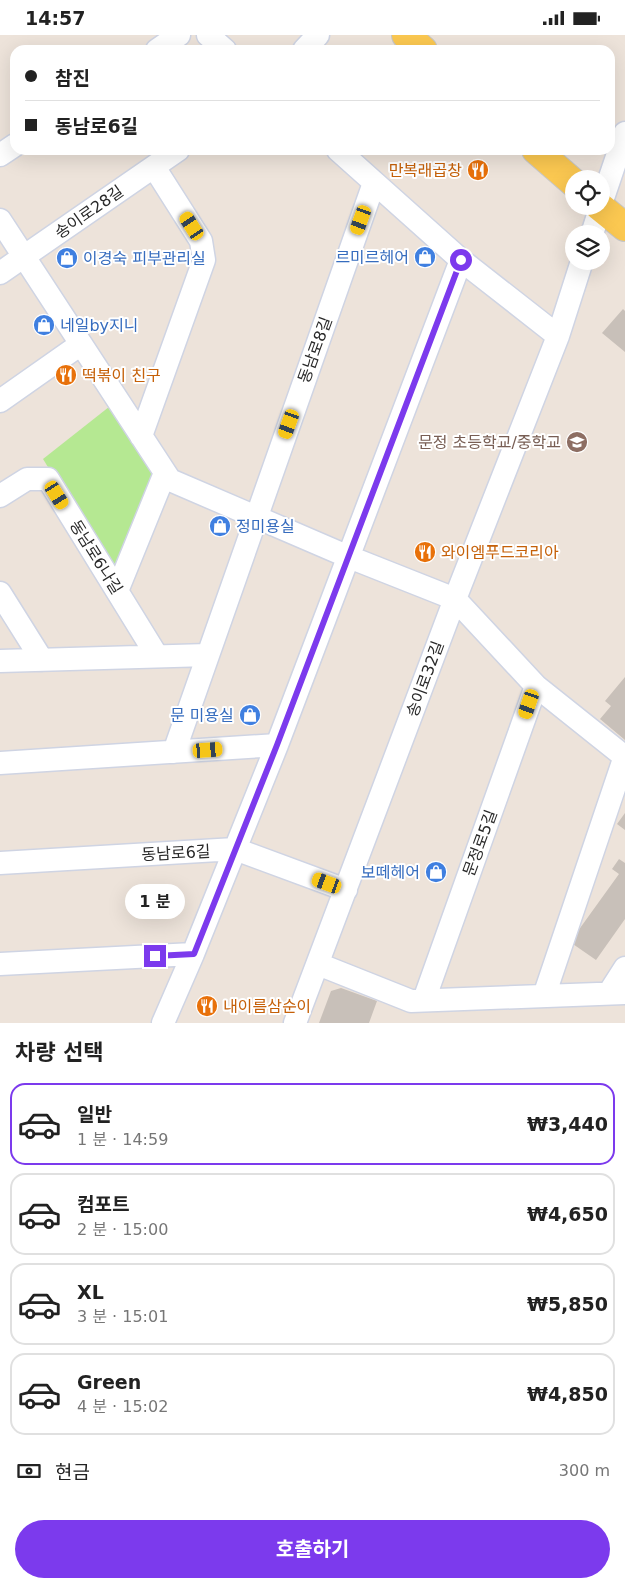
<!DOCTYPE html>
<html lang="ko">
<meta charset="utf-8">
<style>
:root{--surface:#fff;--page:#f2f2f2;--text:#222;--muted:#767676;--line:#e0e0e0;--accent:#7c3aed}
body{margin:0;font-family:"DejaVu Sans","Noto Sans KR",sans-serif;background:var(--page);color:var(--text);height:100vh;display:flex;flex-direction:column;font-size:19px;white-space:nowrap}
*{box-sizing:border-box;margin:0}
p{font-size:16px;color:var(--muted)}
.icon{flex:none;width:28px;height:28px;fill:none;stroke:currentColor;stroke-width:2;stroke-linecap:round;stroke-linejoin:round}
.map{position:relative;height:988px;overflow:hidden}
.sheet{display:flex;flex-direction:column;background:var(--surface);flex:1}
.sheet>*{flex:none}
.banner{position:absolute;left:10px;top:10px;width:605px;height:110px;border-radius:15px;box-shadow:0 5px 20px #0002;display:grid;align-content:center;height:110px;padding:0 15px;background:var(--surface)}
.fabs{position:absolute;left:565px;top:135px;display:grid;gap:10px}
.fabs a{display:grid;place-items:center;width:45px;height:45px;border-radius:50%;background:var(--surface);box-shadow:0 5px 20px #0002;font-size:25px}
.end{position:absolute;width:22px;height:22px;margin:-11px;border:6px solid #7c3aed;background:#fff;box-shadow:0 0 0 2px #fff}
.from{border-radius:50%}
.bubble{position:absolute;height:35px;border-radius:18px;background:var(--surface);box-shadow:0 5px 20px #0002;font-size:16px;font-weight:700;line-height:35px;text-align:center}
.car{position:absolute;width:15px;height:30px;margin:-15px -8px;border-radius:6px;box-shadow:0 0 4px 1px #0007;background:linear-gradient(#f5c518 24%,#345 0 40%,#f5c518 0 76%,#345 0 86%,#f5c518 0)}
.banner b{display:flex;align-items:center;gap:18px;height:48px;font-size:19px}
.banner b+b{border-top:1px solid var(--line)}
.banner i{width:12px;height:12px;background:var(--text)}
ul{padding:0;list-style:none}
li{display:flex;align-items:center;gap:15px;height:82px;margin:0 10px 8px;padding:0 5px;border:2px solid var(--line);border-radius:15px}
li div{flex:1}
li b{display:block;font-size:19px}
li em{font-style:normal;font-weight:700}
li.active{border-color:var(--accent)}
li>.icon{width:45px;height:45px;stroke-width:1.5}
h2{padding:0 15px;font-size:22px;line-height:60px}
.pay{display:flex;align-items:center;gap:12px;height:55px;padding:0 15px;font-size:19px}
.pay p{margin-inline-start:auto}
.action{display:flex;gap:10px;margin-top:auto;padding:10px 15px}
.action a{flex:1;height:58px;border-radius:30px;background:var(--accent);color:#fff;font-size:20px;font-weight:700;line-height:58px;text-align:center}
.status{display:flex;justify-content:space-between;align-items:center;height:35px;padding:0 25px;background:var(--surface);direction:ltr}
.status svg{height:14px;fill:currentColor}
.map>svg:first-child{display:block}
.green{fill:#b5e892}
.building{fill:#c8c0b9}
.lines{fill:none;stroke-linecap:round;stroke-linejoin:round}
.minor-casing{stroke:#cfd4e3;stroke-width:25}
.major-casing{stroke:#c7c7c7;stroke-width:30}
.minor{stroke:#fff;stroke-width:22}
.major{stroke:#fbc851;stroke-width:28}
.route{stroke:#7c3aed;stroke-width:6}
.labels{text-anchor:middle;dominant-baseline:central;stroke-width:4;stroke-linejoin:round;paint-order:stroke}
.food-label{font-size:16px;fill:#c56008;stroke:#fff;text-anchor:start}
.street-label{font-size:16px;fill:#292929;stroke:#fff}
.shop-label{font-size:16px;fill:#366cbe;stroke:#fff;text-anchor:end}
.education-label{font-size:16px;fill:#785e54;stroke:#fff;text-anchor:end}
</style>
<div class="status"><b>14:57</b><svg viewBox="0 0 49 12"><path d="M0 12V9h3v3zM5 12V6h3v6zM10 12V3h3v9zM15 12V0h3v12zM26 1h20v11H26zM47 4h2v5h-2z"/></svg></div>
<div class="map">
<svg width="625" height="988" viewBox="0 0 625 988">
<rect width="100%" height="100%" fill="#ede3da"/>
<!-- green -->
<path class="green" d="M114,368L158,431L114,539L43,424Z"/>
<!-- building -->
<path class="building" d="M623,274L625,276V317L602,298Z
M625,642V705L600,684L611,671L605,666Z
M625,778V795L617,789Z
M619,824L625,828V884L596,925L570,907L619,839L612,834Z
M341,953L377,966L369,988H319L331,956Z"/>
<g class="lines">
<!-- minor casing -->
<g class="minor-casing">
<path id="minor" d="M208,0L225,15
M157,15L179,0
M304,15L318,0
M338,115L461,225L558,301
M0,120L15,110
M601,169L625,98
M0,185L170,445L349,522L455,564L536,651L625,722
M592,199L601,171
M0,238L178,115
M0,366L81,309
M141,401L204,225L201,206L154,132
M0,461L27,444H48L157,621
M117,556L165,438
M0,558L42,625
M0,626L208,620
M174,717L374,148
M0,728L277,710
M0,828L235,814L346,855
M0,929L193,919
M318,929L411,966L625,958
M609,958L625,933
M544,961L625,721
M424,965L536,651
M163,988L193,919L277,710L461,225
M295,988L455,564L558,301L582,226"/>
</g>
<!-- major casing -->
<g class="major-casing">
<path id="major" d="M406,0L423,15
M536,115L574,148
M599,171L625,192"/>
</g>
<!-- minor -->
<use href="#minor" class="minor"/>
<!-- major -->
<use href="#major" class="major"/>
</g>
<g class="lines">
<!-- route -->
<path class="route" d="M155,921L194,919L277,710L461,225"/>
</g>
<!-- icons -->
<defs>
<g id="restaurant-disc" transform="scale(1.125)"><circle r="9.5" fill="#e8710a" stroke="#fff"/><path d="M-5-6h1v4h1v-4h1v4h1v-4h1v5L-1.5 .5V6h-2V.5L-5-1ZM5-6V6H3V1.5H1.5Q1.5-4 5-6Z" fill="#fff"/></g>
<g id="shop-disc" transform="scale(1.125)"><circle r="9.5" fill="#3f7fe0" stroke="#fff"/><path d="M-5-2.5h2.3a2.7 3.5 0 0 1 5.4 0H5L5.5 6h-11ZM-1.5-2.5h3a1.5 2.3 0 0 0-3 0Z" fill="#fff"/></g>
<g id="school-disc" transform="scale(1.125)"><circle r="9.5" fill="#8d6e63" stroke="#fff"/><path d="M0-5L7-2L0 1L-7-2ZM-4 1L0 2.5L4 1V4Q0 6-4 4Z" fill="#fff"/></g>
</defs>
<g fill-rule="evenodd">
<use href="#restaurant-disc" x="478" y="135"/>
<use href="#shop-disc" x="425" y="222"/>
<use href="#shop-disc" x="67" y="223"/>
<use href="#shop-disc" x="44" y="290"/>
<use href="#restaurant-disc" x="66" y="340"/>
<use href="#school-disc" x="577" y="407"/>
<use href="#shop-disc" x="220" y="491"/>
<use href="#restaurant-disc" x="425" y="517"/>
<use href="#shop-disc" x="250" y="680"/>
<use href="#shop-disc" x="436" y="837"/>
<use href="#restaurant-disc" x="207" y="971"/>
</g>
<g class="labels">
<!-- food labels -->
<g class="food-label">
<text x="462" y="135" text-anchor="end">만복래곱창</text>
<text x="82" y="340">떡볶이 친구</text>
<text x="441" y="517">와이엠푸드코리아</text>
<text x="223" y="971">내이름삼순이</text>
</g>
<!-- street labels -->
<g class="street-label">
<text transform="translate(89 177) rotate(-35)">송이로28길</text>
<text transform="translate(315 315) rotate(-70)">동남로8길</text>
<text transform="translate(96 522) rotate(58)">동남로6나길</text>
<text transform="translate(425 644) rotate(-70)">송이로32길</text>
<text transform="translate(480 808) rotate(-70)">문정로5길</text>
<text transform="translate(176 818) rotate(-3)">동남로6길</text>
</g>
<!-- shop labels -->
<g class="shop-label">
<text x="409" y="222">르미르헤어</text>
<text x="83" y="223" text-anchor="start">이경숙 피부관리실</text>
<text x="60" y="290" text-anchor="start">네일by지니</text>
<text x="236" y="491" text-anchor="start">정미용실</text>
<text x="234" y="680">문 미용실</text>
<text x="420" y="837">보떼헤어</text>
</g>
<!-- education labels -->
<g class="education-label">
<text x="561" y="407">문정 초등학교/중학교</text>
</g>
</g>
</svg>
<div class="fabs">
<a><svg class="icon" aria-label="locate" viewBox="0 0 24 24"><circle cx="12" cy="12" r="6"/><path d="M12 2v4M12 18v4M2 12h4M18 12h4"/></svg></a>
<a><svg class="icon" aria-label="layers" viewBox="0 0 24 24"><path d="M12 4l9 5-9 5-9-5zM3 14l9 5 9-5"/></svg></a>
</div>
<i class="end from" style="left:461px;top:225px"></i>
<i class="end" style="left:155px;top:921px"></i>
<div class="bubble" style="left:125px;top:849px;width:60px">1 분</div>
<i class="car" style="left:361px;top:185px;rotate:200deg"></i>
<i class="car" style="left:192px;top:191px;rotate:327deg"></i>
<i class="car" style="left:289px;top:389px;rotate:200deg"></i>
<i class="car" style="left:57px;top:460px;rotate:148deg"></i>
<i class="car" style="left:529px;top:669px;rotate:199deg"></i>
<i class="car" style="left:208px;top:715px;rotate:86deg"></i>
<i class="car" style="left:327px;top:848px;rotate:290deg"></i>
<div class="banner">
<b><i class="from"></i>참진</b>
<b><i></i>동남로6길</b>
</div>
</div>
<section class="sheet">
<h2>차량 선택</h2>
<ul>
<li class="active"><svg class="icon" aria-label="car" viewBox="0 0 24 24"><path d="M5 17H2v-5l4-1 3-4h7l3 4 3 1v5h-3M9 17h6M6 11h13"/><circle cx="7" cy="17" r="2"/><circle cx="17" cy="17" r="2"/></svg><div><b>일반</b><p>1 분 · 14:59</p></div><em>₩3,440</em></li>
<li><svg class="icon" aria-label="car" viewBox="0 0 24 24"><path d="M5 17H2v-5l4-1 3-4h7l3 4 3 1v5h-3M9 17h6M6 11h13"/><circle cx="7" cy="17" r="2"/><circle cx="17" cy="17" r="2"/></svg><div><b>컴포트</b><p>2 분 · 15:00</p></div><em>₩4,650</em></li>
<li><svg class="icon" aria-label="car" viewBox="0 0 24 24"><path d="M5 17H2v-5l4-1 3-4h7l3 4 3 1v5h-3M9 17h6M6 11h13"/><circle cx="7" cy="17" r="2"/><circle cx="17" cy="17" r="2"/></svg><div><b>XL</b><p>3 분 · 15:01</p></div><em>₩5,850</em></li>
<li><svg class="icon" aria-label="car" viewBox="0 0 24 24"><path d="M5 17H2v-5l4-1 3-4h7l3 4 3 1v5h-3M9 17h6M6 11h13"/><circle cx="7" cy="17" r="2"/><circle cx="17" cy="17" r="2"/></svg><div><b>Green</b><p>4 분 · 15:02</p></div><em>₩4,850</em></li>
</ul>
<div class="pay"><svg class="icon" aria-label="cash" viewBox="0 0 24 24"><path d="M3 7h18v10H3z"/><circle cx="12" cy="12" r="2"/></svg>현금<p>300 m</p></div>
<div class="action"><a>호출하기</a></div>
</section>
